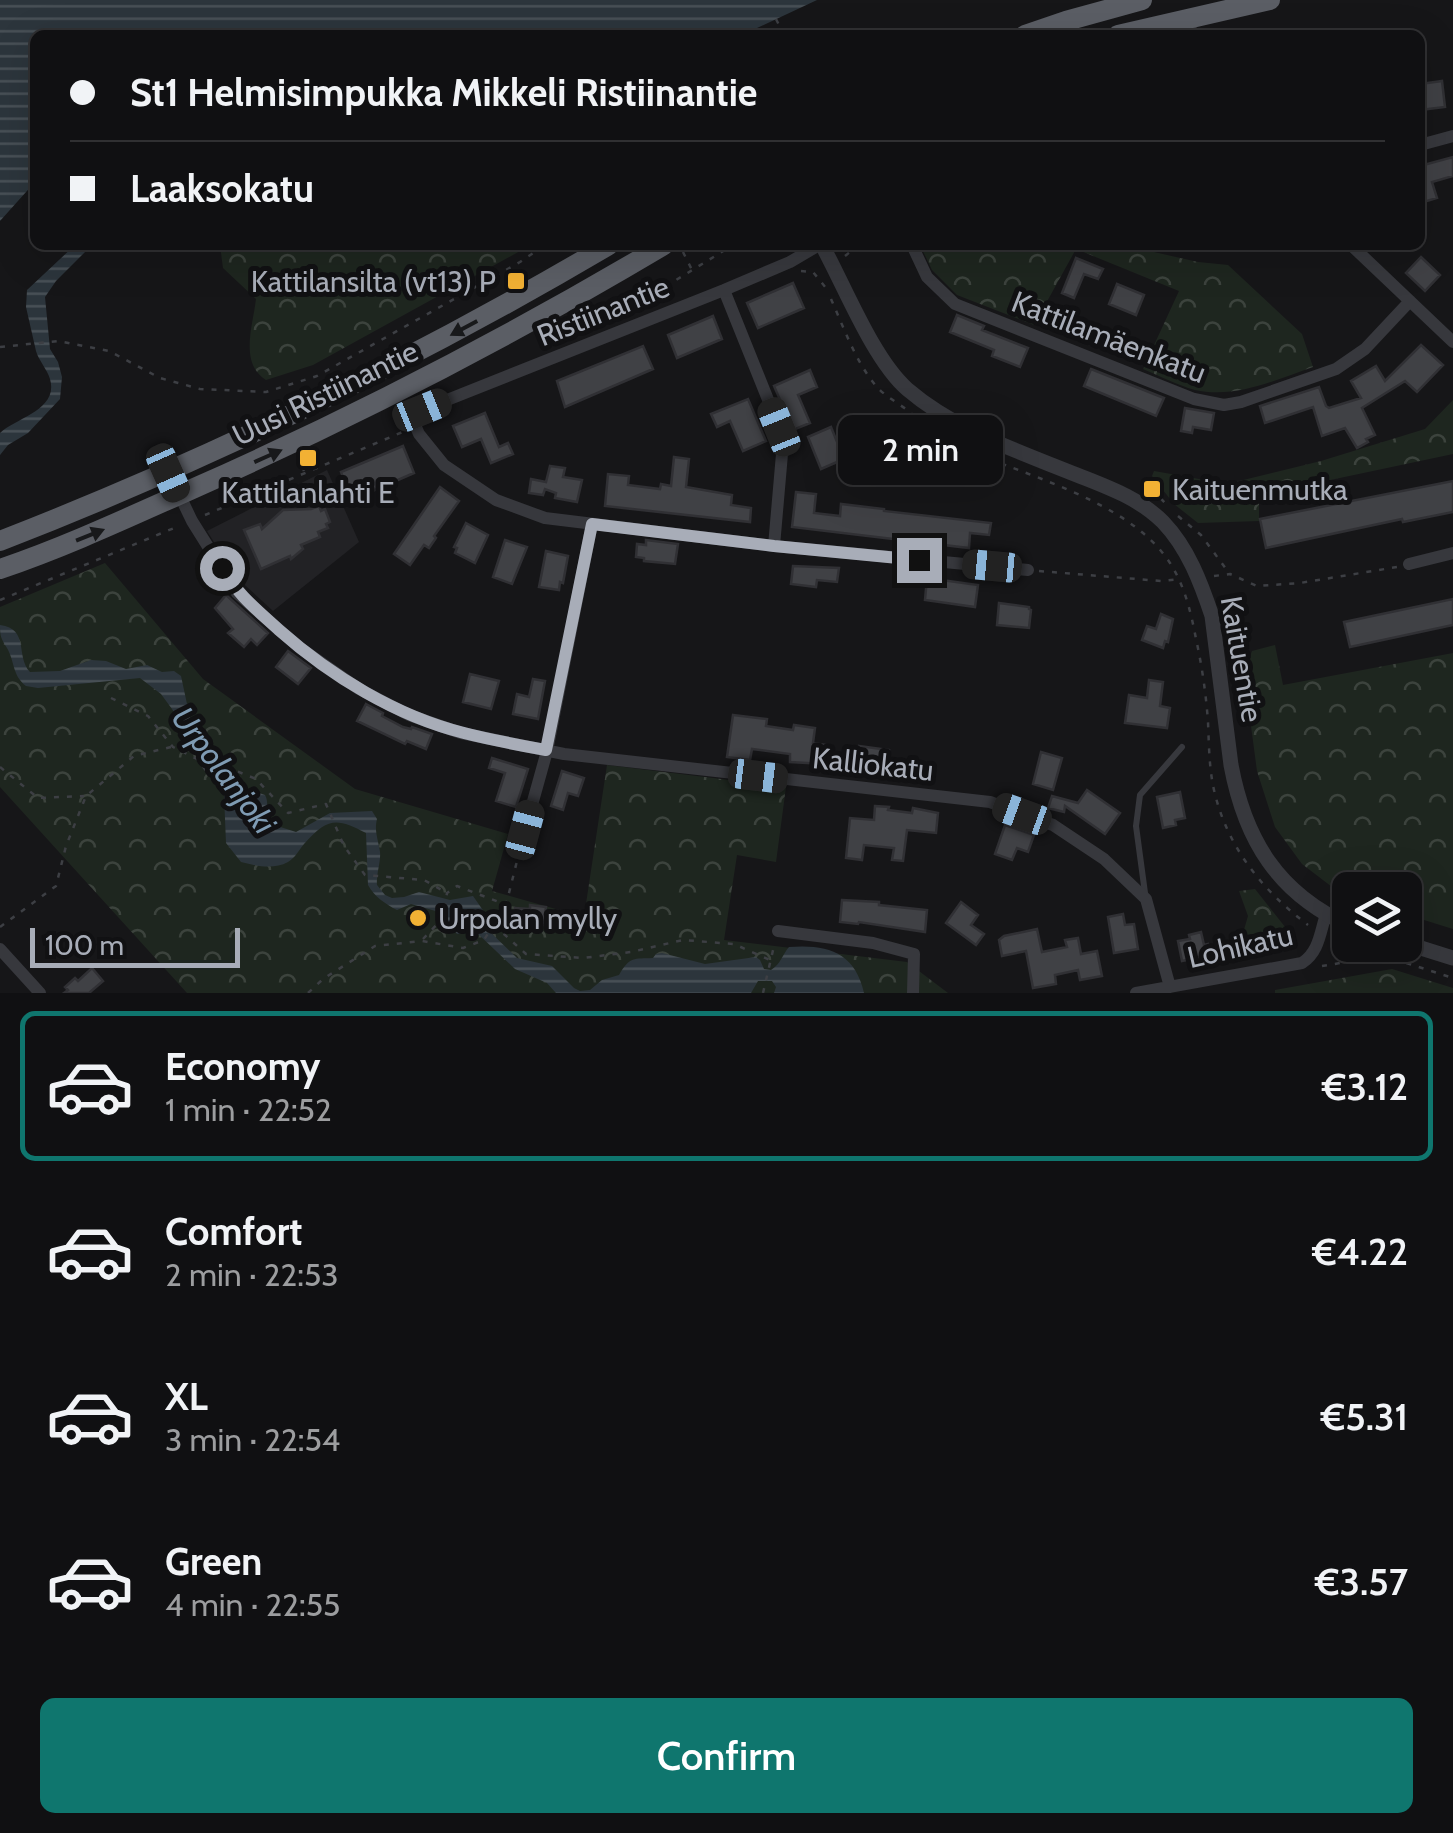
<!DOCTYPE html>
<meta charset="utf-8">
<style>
:root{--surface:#101012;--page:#1e1e20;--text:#f1f3f6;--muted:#9c9d9f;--line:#303032;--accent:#0f766e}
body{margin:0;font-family:Cabin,sans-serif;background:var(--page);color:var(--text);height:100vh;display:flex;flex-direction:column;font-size:38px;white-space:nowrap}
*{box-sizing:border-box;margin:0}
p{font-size:32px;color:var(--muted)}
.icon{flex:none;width:55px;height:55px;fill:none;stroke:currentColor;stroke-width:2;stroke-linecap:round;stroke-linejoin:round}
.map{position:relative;height:993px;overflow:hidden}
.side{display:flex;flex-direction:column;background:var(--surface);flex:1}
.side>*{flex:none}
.hud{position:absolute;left:30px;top:30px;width:1395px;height:220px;border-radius:15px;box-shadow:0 10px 40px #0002,0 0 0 2px var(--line);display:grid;align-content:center;height:220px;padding:0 40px;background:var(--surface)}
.fabs{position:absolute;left:1332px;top:872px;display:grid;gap:20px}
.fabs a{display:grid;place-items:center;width:90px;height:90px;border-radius:15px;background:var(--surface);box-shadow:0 10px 40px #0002,0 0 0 2px var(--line);font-size:50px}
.scale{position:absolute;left:30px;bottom:25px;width:210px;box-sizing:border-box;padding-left:10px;border:5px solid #a8adb8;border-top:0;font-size:28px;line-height:35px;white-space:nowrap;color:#a8adb8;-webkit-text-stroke:8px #111113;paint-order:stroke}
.end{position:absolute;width:45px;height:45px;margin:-22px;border:12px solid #a8adb8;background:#111;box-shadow:0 0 0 5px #111}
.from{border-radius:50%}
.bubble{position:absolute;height:70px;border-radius:15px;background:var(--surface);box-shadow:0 10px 40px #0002,0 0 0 2px var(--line);font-size:32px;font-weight:600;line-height:70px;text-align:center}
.car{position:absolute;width:30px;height:60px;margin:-30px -15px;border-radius:12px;box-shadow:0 0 8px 2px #0007;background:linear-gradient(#222 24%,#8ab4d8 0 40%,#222 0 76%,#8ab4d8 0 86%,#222 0)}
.hud b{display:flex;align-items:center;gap:35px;height:95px;font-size:38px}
.hud b+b{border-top:2px solid var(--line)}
.hud i{width:25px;height:25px;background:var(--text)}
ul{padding:18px 0 0;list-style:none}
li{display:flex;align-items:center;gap:30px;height:150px;margin:0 20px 15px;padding:0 20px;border:5px solid transparent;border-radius:15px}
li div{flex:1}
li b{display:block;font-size:38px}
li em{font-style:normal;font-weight:600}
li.selected{border-color:var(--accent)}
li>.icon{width:90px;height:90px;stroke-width:1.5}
.action{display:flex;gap:20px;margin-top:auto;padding:20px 40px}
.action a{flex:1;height:115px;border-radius:15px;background:var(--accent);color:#fff;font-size:40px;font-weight:600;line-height:115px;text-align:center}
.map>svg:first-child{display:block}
.built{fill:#222225}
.forest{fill:url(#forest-crowns)}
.water{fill:url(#water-rules)}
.building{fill:#404145;stroke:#303034;stroke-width:2.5}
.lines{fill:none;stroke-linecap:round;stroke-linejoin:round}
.path{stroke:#3d3f44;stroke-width:2.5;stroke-dasharray:5 8;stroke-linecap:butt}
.service{stroke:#37383d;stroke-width:6}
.minor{stroke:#37383d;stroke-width:12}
.tertiary{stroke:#37383d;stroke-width:15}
.trunk{stroke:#5b5e65;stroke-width:20}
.oneway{fill:#18191b}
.route{stroke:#a8adb8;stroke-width:12}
.poi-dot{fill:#f2b134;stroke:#111113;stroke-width:4}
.labels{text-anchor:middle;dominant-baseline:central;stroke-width:10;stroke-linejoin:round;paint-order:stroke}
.poi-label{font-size:30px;fill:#a8adb8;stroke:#111113;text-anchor:start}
.street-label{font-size:30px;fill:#a8adb8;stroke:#111113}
.water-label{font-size:32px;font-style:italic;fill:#7f9bb3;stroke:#111113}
</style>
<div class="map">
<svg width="1453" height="993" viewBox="0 0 1453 993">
<defs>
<pattern id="forest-crowns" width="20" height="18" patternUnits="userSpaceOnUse" patternTransform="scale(2.5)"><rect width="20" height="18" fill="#1e261f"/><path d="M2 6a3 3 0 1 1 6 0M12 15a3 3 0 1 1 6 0" fill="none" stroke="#3c433d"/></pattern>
<pattern id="water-rules" width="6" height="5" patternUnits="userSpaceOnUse" patternTransform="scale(2.5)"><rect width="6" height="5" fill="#2c353c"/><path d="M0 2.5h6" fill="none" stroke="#485056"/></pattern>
</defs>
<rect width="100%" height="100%" fill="#161618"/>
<!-- built -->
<path class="built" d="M327,470L359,542L273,611L235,576L207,531Z"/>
<!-- forest -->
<path class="forest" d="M220,245H531L313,365L266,380C239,363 253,326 256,299L223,268Z
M920,245H1123L1198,262L1228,265L1302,334L1313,367C1275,380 1235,399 1195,390C1177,385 1160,376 1143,369L1179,291L1076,249L1034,325L957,295L932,270Z
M1453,400V454L1259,495V521L1198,523L1174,504L1152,476L1154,471L1227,484L1321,461L1425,429Z
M105,563L203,679L355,789L508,834L492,891L584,917L607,765L786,787L776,862L737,855L724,940L907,962L948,993H187L0,787V607Z
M1275,645L1283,685L1453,653V929L1405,914V890H1350V896L1340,893L1302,864L1275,827L1257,771L1244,673L1252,651Z
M1255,889L1293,937L1291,947L1284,951L1235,961L1248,916L1239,891Z
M1392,969L1453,988V993H1275V990Z"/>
<!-- water -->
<path class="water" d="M0,0H817L742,35H35V182L0,221Z
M75,245H92L56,281L45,297L50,349L58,362L62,377L60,399L28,433L8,445L0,455V433C16,418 59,410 50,379C47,369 39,361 36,351L26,307L27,290Z
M0,625C30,629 15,656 30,672L60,671L91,660L106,661L126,669L147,665L162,672L174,671L181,676L190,718L206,744L218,755L238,783L245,788L265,795C270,804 264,815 271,824L296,832L330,813L372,811L377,819C374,831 378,839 380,852C381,862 376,874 377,885L385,895L392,898L404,897L419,892L450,900L473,896L487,916V929L517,958L552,966L574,988L580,991L590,990L602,980L619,975C630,956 634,959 653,958L656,954L662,953L705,964L756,957L760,960L764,969L771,970C781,964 782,955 789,947C827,944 855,952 864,993H774L776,987L772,981H758L751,993H556L547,983L515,969L476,932L457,934L439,912L411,904L397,910C385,904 374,896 368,885L366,833C337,818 328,817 304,844C299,850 295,858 288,862C273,870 257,866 241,862L226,843L224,794L172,709L161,694L140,678L38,688L26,686C12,675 15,662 7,648C1,638 0,637 0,625Z"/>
<!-- building -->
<path class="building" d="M1442,81L1445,107L1420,110V84Z
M1453,157V176L1432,182L1437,198L1420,203V166Z
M1421,257L1440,275L1425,291L1406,273Z
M1076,258L1103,269L1098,279L1084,274L1074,298L1062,293Z
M793,283L804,308L758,328L747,303Z
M1117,284L1144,295L1136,315L1109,304Z
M957,315L984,326L982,330L1028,348L1020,367L992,356L994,350L950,332Z
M713,316L722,339L677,358L668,335Z
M1421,345L1443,365L1417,392L1405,381L1362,408L1375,435L1366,439L1368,442L1357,448L1345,428L1322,436L1313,407L1265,423L1260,406L1319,387L1326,406L1329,408L1361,398L1351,381L1376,366L1385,381Z
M643,346L653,369L565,407L557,381Z
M1091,369L1164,398L1156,416L1084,386Z
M810,370L817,387L798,395L810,423L793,430L774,386Z
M748,399L766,441L743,451L730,421L717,427L711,414Z
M1185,408L1214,413L1211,430L1193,427L1192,433L1181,431Z
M485,413L499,447L508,443L513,454L491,463L481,439L462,447L453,426Z
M831,427L844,459L821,469L808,437Z
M403,446L414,473L352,500L341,472Z
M674,457L689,459L686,487L732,495L731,505L751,508L750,522L605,506L608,474L629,476L628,485L660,489L661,484L671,486Z
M550,466L565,468L563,477L582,480L577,502L555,498L556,493L545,489L543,495L529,493L531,479L546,482Z
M1453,481V512L1403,522L1402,519L1266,548L1260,519Z
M440,487L459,501L434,536L436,538L429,548L424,545L410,565L394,554Z
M796,492L816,494L814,513L840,516L841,504L884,509V511L991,523L989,535L970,533L969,548L792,527Z
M319,506L321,511L325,509L330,522L326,524L328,528L318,532L320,537L301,545L303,549L291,559L290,556L261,569L244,530L260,524L262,529L283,510L311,509Z
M466,523L488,535L475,563L455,553L457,548L454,547Z
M505,540L527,547L512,584L493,577Z
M646,540L678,544L675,564L644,561V558L636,557L637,544L646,545Z
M546,551L568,556L563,583L560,582L559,590L539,587Z
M793,566L839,568L837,582L817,580L816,587L791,584Z
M927,578L978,585L975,607L925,600Z
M226,595L268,633L257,645L251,639L244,647L228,633L233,629L215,608Z
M1453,599V625L1350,647L1344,622Z
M999,603L1029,607V609L1031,610L1029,628L997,625Z
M1161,614L1173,619L1168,642L1165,641L1163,648L1142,640L1147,626L1156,629Z
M288,651L311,668L298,684L276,667Z
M470,674L499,681L491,709L463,702Z
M533,679L545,681L538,719L513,714L517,694L529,697Z
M1149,680L1163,682L1160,706L1170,708L1167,728L1125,723L1129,695L1147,698Z
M366,704L383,713L382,716L403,727L411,729L412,727L432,734L426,749L407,741L405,744L357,721Z
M733,715L767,719L766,726L793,730L794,725L815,728L813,743L826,745L824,764L790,762V754L752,749L750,760L727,757Z
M859,746L889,750L886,773L856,769Z
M1041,752L1062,758L1053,790L1033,784Z
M492,758L528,769L516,807L496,801L505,773L489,768Z
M562,771L584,778L578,796L568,793L563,810L551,806Z
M1087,790L1120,813L1105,834L1065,806L1064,812L1048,808L1052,796L1078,803Z
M1180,792L1185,818L1175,820L1176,825L1163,828L1157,797Z
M875,806L889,807L888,810L912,813L913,808L938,813L936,833L907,830L903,861L892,860L894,848L864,845L862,860L846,858L850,818L874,820Z
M1005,825L1034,835L1028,852L1017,848L1012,860L995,854Z
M842,900L879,902V905L927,910L925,932L859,922L858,924L840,922Z
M961,902L978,915L971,925L984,934L976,945L946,923Z
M530,905L546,907L545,914L575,919L573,930L513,920L515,908L530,909Z
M1123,914L1125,925L1134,924L1138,949L1114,953L1108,917Z
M1037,929L1042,952L1067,947L1065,940L1078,938L1081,954L1097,951L1102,976L1080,980L1078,970L1055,975L1056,984L1033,988L1026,951L1002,956L999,940L1004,936Z
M1201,932L1204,945L1208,944L1210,955L1182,961L1178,941L1190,939L1189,935Z
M92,968L103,981L89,993H64L68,990L65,987L75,978L78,981Z"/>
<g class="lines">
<!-- path -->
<path class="path" d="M776,19L784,35
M683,252L692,270
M845,256L850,252V245
M801,271L813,272L826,288
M831,299C844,328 856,363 877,387C885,396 898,403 907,410C921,421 935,434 950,442C1018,475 1124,497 1168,560C1184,583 1191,612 1196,639C1202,666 1206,694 1208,722C1209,745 1209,768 1214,790C1227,847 1262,890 1308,925
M573,333L599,315L655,293L733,245
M0,347L58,341L109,351L160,378L200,389L266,392L317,376L520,262L545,245
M304,471L300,461L308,458
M1152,489L1165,503
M205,515L405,431
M1178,516L1201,535L1229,573
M1039,571L1161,581L1181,579
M1214,576L1230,574L1257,586L1300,583L1397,567
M0,600L179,526
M111,698L148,716L173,747L197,759L208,773L234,770L256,779L288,813L326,804L344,846L365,875L424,880L447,893
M0,767L38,798L84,796
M494,925L526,954L583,958L631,952L683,940L734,944L770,960
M0,927L56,886L66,846L86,796L134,756L171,747
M1333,937L1347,944L1453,978
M423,939L443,918L447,893L457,886L504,904
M1322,966L1383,956
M308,993L323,979L375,946L422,941L463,948L484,940L506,905L522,841
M763,993L774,946"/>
<!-- service -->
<path class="service" d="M1192,35L1194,29
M1145,893L1136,826L1140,795L1182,747"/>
<!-- minor -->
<path class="minor" d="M1420,145L1453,136
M819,245L790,262L724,290L422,410L413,420L419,434L444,465L496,500L545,518L774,546L1028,570
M912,245L927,277L955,304L1194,399L1224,405L1241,402L1336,369L1365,349L1410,301
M1351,245L1453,342
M724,290L779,427L782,454L774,546
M169,473L192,521L237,593L300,648L359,689L409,715L461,733L564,754L990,802L1053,825L1104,859L1146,899L1170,987
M1409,564L1453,553
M525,830L547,751L592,524
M778,931L873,943L914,954L913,993
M0,949L40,993
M1136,993L1302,963C1319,952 1320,933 1326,914"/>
<!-- tertiary -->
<path class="tertiary" d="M822,245C845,287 873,359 907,389C956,431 1018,451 1077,475C1107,487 1139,498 1163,522C1188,548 1201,583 1212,616L1231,765C1245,840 1278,894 1350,926
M1405,943L1453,958"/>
<!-- trunk -->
<path class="trunk" d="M1025,35L1066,21L1142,0
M1118,35L1270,0
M0,541C211,459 414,360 609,245
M0,569C65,547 127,518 190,490C353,418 511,336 664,245"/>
</g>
<!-- one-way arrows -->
<defs><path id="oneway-solid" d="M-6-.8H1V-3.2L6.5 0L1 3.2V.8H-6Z" transform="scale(2.5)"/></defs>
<g class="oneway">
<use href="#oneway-solid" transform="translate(464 328) rotate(152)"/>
<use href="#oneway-solid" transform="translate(268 456) rotate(-24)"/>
<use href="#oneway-solid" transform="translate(90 535) rotate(-22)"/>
</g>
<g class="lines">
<!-- route -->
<path class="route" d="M222,568C239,596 255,608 279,630C331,676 396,716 464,733C491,740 519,745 546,750L592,524L774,546L919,560"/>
</g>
<!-- markers -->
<g class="poi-dot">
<rect x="506" y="271" width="20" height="20" rx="5"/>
<rect x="298" y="448" width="20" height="20" rx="5"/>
<rect x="1142" y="479" width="20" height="20" rx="5"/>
<circle cx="418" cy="918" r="10"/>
</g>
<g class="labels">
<!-- poi labels -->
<g class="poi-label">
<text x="496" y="281" text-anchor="end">Kattilansilta (vt13) P</text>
<text x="1172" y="489">Kaituenmutka</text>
<text x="308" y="492" text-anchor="middle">Kattilanlahti E</text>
<text x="438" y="918">Urpolan mylly</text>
</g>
<!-- street labels -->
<g class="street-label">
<text transform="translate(603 311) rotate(-22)">Ristiinantie</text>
<text transform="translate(1109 337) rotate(21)">Kattilamäenkatu</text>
<text transform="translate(325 393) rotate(-26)">Uusi Ristiinantie</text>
<text transform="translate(1242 659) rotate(80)">Kaituentie</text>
<text transform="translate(873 764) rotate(6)">Kalliokatu</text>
<text transform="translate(1240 946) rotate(-13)">Lohikatu</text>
</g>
<!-- water labels -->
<g class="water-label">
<text transform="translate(224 770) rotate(53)">Urpolanjoki</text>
</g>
</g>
</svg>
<div class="fabs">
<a><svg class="icon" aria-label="layers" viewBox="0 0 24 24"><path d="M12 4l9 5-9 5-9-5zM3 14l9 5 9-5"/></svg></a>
</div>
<div class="scale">100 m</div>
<i class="end from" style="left:222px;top:568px"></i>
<i class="end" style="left:919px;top:560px"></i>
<div class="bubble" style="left:838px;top:415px;width:165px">2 min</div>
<i class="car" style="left:422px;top:410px;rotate:68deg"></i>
<i class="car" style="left:779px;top:427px;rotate:338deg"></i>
<i class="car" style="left:168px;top:473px;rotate:156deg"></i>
<i class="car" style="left:992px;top:566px;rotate:275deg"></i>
<i class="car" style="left:758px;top:776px;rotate:97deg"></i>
<i class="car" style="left:1022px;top:814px;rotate:290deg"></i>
<i class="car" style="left:525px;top:830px;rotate:15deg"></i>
<div class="hud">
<b><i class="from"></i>St1 Helmisimpukka Mikkeli Ristiinantie</b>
<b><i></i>Laaksokatu</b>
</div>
</div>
<section class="side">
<ul>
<li class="selected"><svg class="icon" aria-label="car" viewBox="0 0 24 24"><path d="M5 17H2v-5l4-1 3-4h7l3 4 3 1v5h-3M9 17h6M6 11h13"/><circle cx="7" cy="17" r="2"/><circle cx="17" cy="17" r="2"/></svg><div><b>Economy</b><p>1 min · 22:52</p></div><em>€3.12</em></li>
<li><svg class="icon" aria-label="car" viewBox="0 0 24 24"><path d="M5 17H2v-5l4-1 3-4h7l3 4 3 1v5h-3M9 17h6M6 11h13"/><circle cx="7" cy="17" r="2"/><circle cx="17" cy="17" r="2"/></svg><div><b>Comfort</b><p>2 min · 22:53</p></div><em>€4.22</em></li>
<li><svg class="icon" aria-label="car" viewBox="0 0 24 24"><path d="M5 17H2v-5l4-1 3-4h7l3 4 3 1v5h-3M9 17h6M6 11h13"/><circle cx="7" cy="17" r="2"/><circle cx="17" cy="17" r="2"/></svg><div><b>XL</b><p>3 min · 22:54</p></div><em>€5.31</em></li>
<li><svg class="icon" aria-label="car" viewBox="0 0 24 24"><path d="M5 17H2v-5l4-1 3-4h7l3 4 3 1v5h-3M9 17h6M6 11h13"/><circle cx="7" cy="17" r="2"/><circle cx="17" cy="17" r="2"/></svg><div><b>Green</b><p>4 min · 22:55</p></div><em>€3.57</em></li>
</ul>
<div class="action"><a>Confirm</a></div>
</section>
